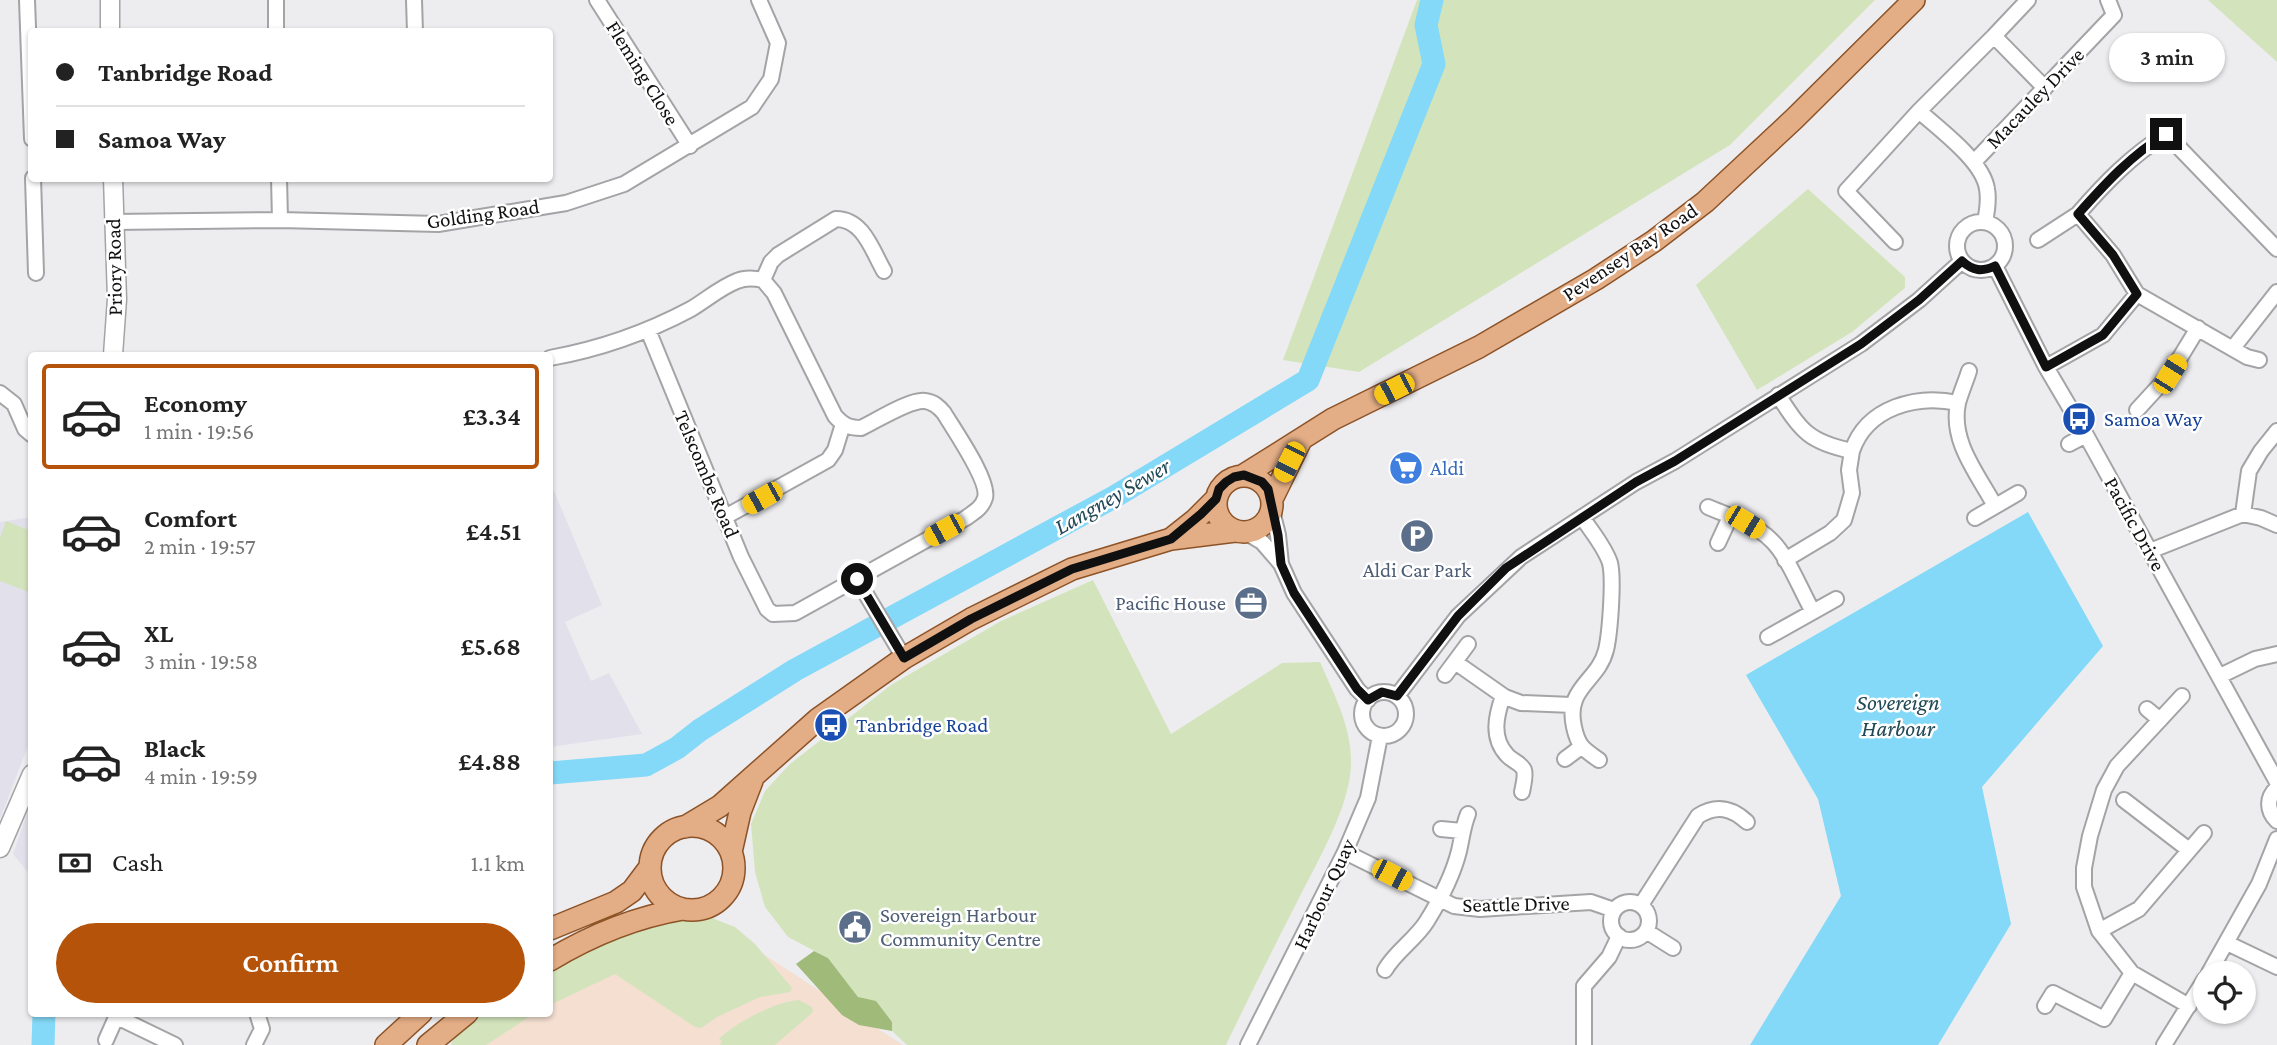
<!DOCTYPE html>
<meta charset="utf-8">
<style>
:root{--surface:#fff;--page:#f6f6f6;--text:#222;--muted:#767676;--line:#e0e0e0;--accent:#b45309}
body{margin:0;font-family:"Crimson Pro",serif;background:var(--page);color:var(--text);height:100vh;display:flex;flex-direction:column;font-size:26px;white-space:nowrap}
*{box-sizing:border-box;margin:0}
p{font-size:23px;color:var(--muted)}
.icon{flex:none;width:38px;height:38px;fill:none;stroke:currentColor;stroke-width:2;stroke-linecap:round;stroke-linejoin:round}
.map{position:relative;flex:1;overflow:hidden}
.sheet{position:absolute;left:28px;top:352px;width:525px;height:665px;display:flex;flex-direction:column;background:var(--surface);border-radius:7px;box-shadow:0 2px 5px #0004}
.sheet>*{flex:none}
.guide{position:absolute;left:28px;top:28px;width:525px;height:154px;border-radius:7px;box-shadow:0 2px 5px #0004;display:grid;align-content:center;height:154px;padding:0 28px;background:var(--surface)}
.tools{position:absolute;left:2193px;top:961px;display:grid;gap:14px}
.tools a{display:grid;place-items:center;width:63px;height:63px;border-radius:50%;background:var(--surface);box-shadow:0 2px 5px #0004;font-size:35px}
.end{position:absolute;width:32px;height:32px;margin:-16px;border:9px solid #101011;background:#fff;box-shadow:0 0 0 4px #fff}
.from{border-radius:50%}
.bubble{position:absolute;height:49px;border-radius:24px;background:var(--surface);box-shadow:0 2px 5px #0004;font-size:23px;font-weight:600;line-height:49px;text-align:center}
.car{position:absolute;width:21px;height:42px;margin:-21px -10px;border-radius:9px;box-shadow:0 0 5px 2px #0007;background:linear-gradient(#f5c518 24%,#345 0 40%,#f5c518 0 76%,#345 0 86%,#f5c518 0)}
.guide b{display:flex;align-items:center;gap:24px;height:66px;font-size:26px}
.guide b+b{border-top:2px solid var(--line)}
.guide i{width:18px;height:18px;background:var(--text)}
ul{padding:12px 0 0;list-style:none}
li{display:flex;align-items:center;gap:21px;height:105px;margin:0 14px 10px;padding:0 14px;border:4px solid transparent;border-radius:7px}
li div{flex:1}
li b{display:block;font-size:26px}
li em{font-style:normal;font-weight:600}
li.selected{border-color:var(--accent)}
li>.icon{width:63px;height:63px;stroke-width:1.5}
.pay{display:flex;align-items:center;gap:18px;height:77px;padding:0 28px;font-size:26px}
.pay p{margin-inline-start:auto}
.cta{display:flex;gap:14px;margin-top:auto;padding:14px 28px}
.cta a{flex:1;height:80px;border-radius:42px;background:var(--accent);color:#fff;font-size:28px;font-weight:600;line-height:80px;text-align:center}
.map>svg:first-child{display:block}
.commercial{fill:#f4dfd1}
.built{fill:#e2e1eb}
.green{fill:#d3e4bc}
.forest{fill:#9fba79}
.water{fill:#83d9f7}
.lines{fill:none;stroke-linecap:round;stroke-linejoin:round}
.river{stroke:#83d9f7;stroke-width:23}
.minor-casing{stroke:#a4a4a7;stroke-width:18}
.tertiary-casing{stroke:#a4a4a7;stroke-width:21}
.primary-casing{stroke:#8d5327;stroke-width:24}
.minor{stroke:#fff;stroke-width:14}
.tertiary{stroke:#fff;stroke-width:18}
.primary{stroke:#e3ad85;stroke-width:21}
.route{stroke:#101011;stroke-width:9}
.labels{text-anchor:middle;dominant-baseline:central;stroke-width:5;stroke-linejoin:round;paint-order:stroke}
.street-label{font-size:21px;fill:#101011;stroke:#fff}
.transit-label{font-size:21px;fill:#164399;stroke:#fff;text-anchor:start}
.shop-label{font-size:21px;fill:#366cbe;stroke:#fff;text-anchor:start}
.service-label{font-size:21px;fill:#4e5e75;stroke:#fff}
.water-label{font-size:23px;font-style:italic;fill:#214855;stroke:#fff}
</style>
<div class="map">
<svg width="2277" height="1045" viewBox="0 0 2277 1045">
<rect width="100%" height="100%" fill="#ededf0"/>
<!-- commercial -->
<path class="commercial" d="M737,937L903,1045H479L525,1013H550V1000L606,969Z"/>
<!-- built -->
<path class="built" d="M554,491L602,605L565,622L591,681L609,673L642,734L550,747V493Z
M31,517V738L0,819V522Z
M31,802L32,876H31L13,854Z"/>
<!-- green -->
<path class="green" d="M1417,0H1875L1730,145L1359,372L1283,360Z
M2208,0H2277V62Z
M1808,189L1905,277V288L1852,332L1757,390L1696,285Z
M6,521L31,531V593L0,581V538Z
M1093,580L1171,734L1282,663L1320,662C1334,694 1352,728 1351,763C1351,806 1316,864 1297,902C1273,949 1249,997 1226,1045H907L892,1031V1022L858,997L828,958L788,937L765,907L755,872L751,824L765,791L790,764L891,685L1001,621Z
M707,916L735,927L755,944L792,988L790,992L760,997L717,1017L701,1028L695,1027L615,974L550,1005V967L619,935L669,920Z
M799,1000L812,1007L813,1012L775,1045H720L722,1041L719,1039C736,1022 775,1002 799,1000Z
M480,1013H535L486,1045H452L451,1043L462,1027Z"/>
<!-- forest -->
<path class="forest" d="M814,951L828,958L858,997L876,1001L892,1022V1031L859,1025L842,1015L796,964Z"/>
<!-- water -->
<path class="water" d="M2028,512L2103,646L1982,787L2011,924L1938,1045H1750L1841,896L1818,799L1746,675Z"/>
<g class="lines">
<!-- river -->
<path class="river" d="M550,773L646,765L677,748L700,730L795,670L1114,497L1308,380L1434,64L1426,25L1432,0
M43,1045L44,1013"/>
<!-- minor casing -->
<g class="minor-casing">
<path id="minor" d="M27,0L32,139
M276,0V32
M414,0L415,32
M597,0L690,146
M2028,0L1994,36L2045,88
M1919,111C1940,130 1983,161 1987,189C1989,200 1987,212 1985,222
M1974,162L2114,15L2108,0
M33,178L36,273
M279,178L280,220
M113,222L280,220L438,224L566,203L624,184L752,107L771,79L778,43L759,0
M1957 246a24 24 0 1 1 48 0a24 24 0 1 1-48 0Z
M2038,240L2078,214
M1895,242L1846,191L1919,111L1994,36
M1995,266L2046,367L2086,435L2277,782
M763,280L771,262L778,255L836,219C863,219 872,250 884,271
M2137,294L2247,357L2259,360
M648,330L741,557L767,609L773,614L795,613L966,518C974,512 982,508 985,498C990,481 954,430 944,413C939,407 934,402 925,401C910,399 876,421 861,428C849,428 843,425 835,416L774,293L763,280
M2233,348L2277,292
M550,358C600,349 646,333 691,309C706,300 721,287 737,281C746,277 754,278 763,280
M2046,367L2103,335L2137,294L2113,255L2078,214C2105,183 2131,156 2166,134L2277,249
M1969,371C1966,381 1961,392 1958,403C1950,442 1978,474 1995,506
M0,393L14,404L25,429L32,435
M1778,395C1802,432 1809,442 1852,451L1849,470L1852,493L1844,520L1830,533L1785,560
M2137,410L2170,374L2198,328
M2069,444L2086,435
M1852,451C1867,407 1917,394 1958,403
M1708,507C1729,516 1755,524 1771,540C1788,556 1801,591 1813,612
M1272,511L1278,535L1281,564
M2243,514L2249,471L2261,451L2277,431
M725,517L828,460L835,450L843,424
M1582,517C1591,531 1605,547 1610,563C1614,579 1610,633 1606,650C1598,682 1565,687 1574,727C1578,746 1583,749 1599,760
M1975,518L2018,493
M1245,532L1262,542L1281,564L1294,593L1357,689L1368,700
M1718,543L1730,517
M2150,551L2243,514L2261,518L2277,525
M857,579L904,658
M1768,637L1836,599
M1455,662L1505,697L1521,703L1572,705
M1445,675L1468,644
M2220,676L2255,659L2277,654
M1362 714a22 22 0 1 1 44 0a22 22 0 1 1-44 0Z
M1397,696L1458,616L1521,557L1636,482L1675,461L1861,344L1919,300L1962,261
M1503,696C1496,716 1491,738 1507,755C1512,761 1521,763 1524,770C1526,776 1523,786 1522,792
M2182,696L2117,766L2104,790L2090,836L2084,868V887L2099,931L2132,973L2189,1006
M2147,709L2160,720
M1565,759L1581,747
M2277,788C2266,798 2267,811 2277,821
M2124,800L2189,850
M1441,829L1462,831
M1345,852L1454,906L1480,909L1591,902L1614,910
M1611 921a19 19 0 1 1 38 0a19 19 0 1 1-38 0Z
M1641,905L1698,816C1717,804 1732,808 1747,822
M1646,931L1673,948
M2099,931L2139,909L2204,833
M2227,943L2277,967
M1385,970C1395,952 1416,939 1427,921C1440,900 1453,875 1459,851C1462,838 1463,826 1468,814
M2209,973L2259,884L2277,839
M2045,1006L2053,993L2104,1019L2132,973
M117,1017L175,1045
M106,1040L118,1013
M254,1045L262,1029L257,1013
M1248,1045L1345,852L1368,798L1380,736
M1584,1045V986L1609,957L1619,936
M2164,1045L2205,979"/>
</g>
<!-- tertiary casing -->
<g class="tertiary-casing">
<path id="tertiary" d="M110,0V32
M113,178L117,299L113,355
M0,848L32,774"/>
</g>
<!-- primary casing -->
<g class="primary-casing">
<path id="primary" d="M1244,475L1333,419L1479,347L1596,279L1654,241L1705,202L1794,119L1914,0
M1216 504a28 28 0 1 1 56 0a28 28 0 1 1-56 0Z
M1272,499L1300,442
M1171,539L1195,520L1216,499
M650 868a42 42 0 1 1 84 0a42 42 0 1 1-84 0Z
M685,827L720,806L818,719L904,658L971,619L1072,569L1171,539L1235,531
M731,852L740,812L752,781
M550,929L616,902L632,891L650,867
M550,960C590,936 636,917 683,909
M386,1045L421,1013
M428,1045L467,1013"/>
</g>
<!-- minor -->
<use href="#minor" class="minor"/>
<!-- tertiary -->
<use href="#tertiary" class="tertiary"/>
<!-- primary -->
<use href="#primary" class="primary"/>
</g>
<g class="lines">
<!-- route -->
<path class="route" d="M857,579L904,658L971,619L1072,569L1171,539L1201,514L1216,499L1219,489L1226,482L1234,477L1244,475L1262,482L1268,489L1278,535L1281,564L1294,593L1357,689L1368,700L1382,692L1397,696L1458,616L1506,568L1636,482L1675,461L1861,344L1919,300L1962,261C1973,271 1982,272 1995,266L2046,367L2103,335L2137,294L2113,255L2078,214C2105,184 2131,155 2166,134"/>
</g>
<!-- icons -->
<defs>
<g id="bus-disc" transform="scale(1.75)"><circle r="9.5" fill="#1a4fb4" stroke="#fff"/><path d="M-5-6H5V4H4V6H2V4H-2V6H-4V4H-5ZM-3.5-4V0h7V-4ZM-3.5 1.2v1.5H-2V1.2ZM2 1.2v1.5H3.5V1.2Z" fill="#fff"/></g>
<g id="supermarket-disc" transform="scale(1.75)"><circle r="9.5" fill="#3f7fe0" stroke="#fff"/><path d="M-6-5.5h2.5l.6 2H6L4.5 2H-2.5L-4.4-4H-6ZM-1.5 3.2a1.3 1.3 0 1 0 .1 0ZM3 3.2a1.3 1.3 0 1 0 .1 0Z" fill="#fff"/></g>
<g id="parking-disc" transform="scale(1.75)"><circle r="9.5" fill="#5c6f8a" stroke="#fff"/><path d="M-3.5-5.5H1a3.5 3.5 0 0 1 0 7H-1V5.5H-3.5ZM-1-3.4V-.6H.8a1.4 1.4 0 0 0 0-2.8Z" fill="#fff"/></g>
<g id="office-disc" transform="scale(1.75)"><circle r="9.5" fill="#5c6f8a" stroke="#fff"/><path d="M-6-3h4V-5.5h4V-3h4V5H-6ZM-1-4.5V-3h2v-1.5ZM-6 0V1H6V0Z" fill="#fff"/></g>
<g id="civic-disc" transform="scale(1.75)"><circle r="9.5" fill="#5c6f8a" stroke="#fff"/><path d="M-.6-6.5H3V-4.5H.6V-3L4-1V1h2V6H-6V1h2V-1L-.6-3ZM-1.2 2.5V6h2.4V2.5Z" fill="#fff"/></g>
</defs>
<g fill-rule="evenodd">
<use href="#bus-disc" x="2079" y="419"/>
<use href="#supermarket-disc" x="1406" y="468"/>
<use href="#parking-disc" x="1417" y="536"/>
<use href="#office-disc" x="1251" y="603"/>
<use href="#bus-disc" x="831" y="725"/>
<use href="#civic-disc" x="855" y="927"/>
</g>
<g class="labels">
<!-- street labels -->
<g class="street-label">
<text transform="translate(643 73) rotate(58)">Fleming Close</text>
<text transform="translate(2035 98) rotate(-46)">Macauley Drive</text>
<text transform="translate(483 214) rotate(-8)">Golding Road</text>
<text transform="translate(1630 252) rotate(-34)">Pevensey Bay Road</text>
<text transform="translate(114 267) rotate(-91)">Priory Road</text>
<text transform="translate(707 474) rotate(67)">Telscombe Road</text>
<text transform="translate(2135 524) rotate(61)">Pacific Drive</text>
<text transform="translate(1324 894) rotate(-65)">Harbour Quay</text>
<text transform="translate(1516 904) rotate(-1)">Seattle Drive</text>
</g>
<!-- transit labels -->
<g class="transit-label">
<text x="2104" y="419">Samoa Way</text>
<text x="856" y="725">Tanbridge Road</text>
</g>
<!-- shop labels -->
<g class="shop-label">
<text x="1430" y="468">Aldi</text>
</g>
<!-- service labels -->
<g class="service-label">
<text x="1417" y="570">Aldi Car Park</text>
<text x="1226" y="603" text-anchor="end">Pacific House</text>
<text x="880" y="915" text-anchor="start">Sovereign Harbour<tspan x="880" dy="24">Community Centre</tspan></text>
</g>
<!-- water labels -->
<g class="water-label">
<text transform="translate(1112 496) rotate(-30)">Langney Sewer</text>
<text x="1898" y="702">Sovereign<tspan x="1898" dy="26">Harbour</tspan></text>
</g>
</g>
</svg>
<div class="tools">
<a><svg class="icon" aria-label="locate" viewBox="0 0 24 24"><circle cx="12" cy="12" r="6"/><path d="M12 2v4M12 18v4M2 12h4M18 12h4"/></svg></a>
</div>
<i class="end from" style="left:857px;top:579px"></i>
<i class="end" style="left:2166px;top:134px"></i>
<div class="bubble" style="left:2109px;top:33px;width:116px">3 min</div>
<i class="car" style="left:2170px;top:374px;rotate:32deg"></i>
<i class="car" style="left:1394px;top:389px;rotate:243deg"></i>
<i class="car" style="left:1289px;top:462px;rotate:207deg"></i>
<i class="car" style="left:762px;top:498px;rotate:241deg"></i>
<i class="car" style="left:1745px;top:522px;rotate:121deg"></i>
<i class="car" style="left:944px;top:530px;rotate:241deg"></i>
<i class="car" style="left:1392px;top:875px;rotate:117deg"></i>
<div class="guide">
<b><i class="from"></i>Tanbridge Road</b>
<b><i></i>Samoa Way</b>
</div>
<section class="sheet">
<ul>
<li class="selected"><svg class="icon" aria-label="car" viewBox="0 0 24 24"><path d="M5 17H2v-5l4-1 3-4h7l3 4 3 1v5h-3M9 17h6M6 11h13"/><circle cx="7" cy="17" r="2"/><circle cx="17" cy="17" r="2"/></svg><div><b>Economy</b><p>1 min · 19:56</p></div><em>£3.34</em></li>
<li><svg class="icon" aria-label="car" viewBox="0 0 24 24"><path d="M5 17H2v-5l4-1 3-4h7l3 4 3 1v5h-3M9 17h6M6 11h13"/><circle cx="7" cy="17" r="2"/><circle cx="17" cy="17" r="2"/></svg><div><b>Comfort</b><p>2 min · 19:57</p></div><em>£4.51</em></li>
<li><svg class="icon" aria-label="car" viewBox="0 0 24 24"><path d="M5 17H2v-5l4-1 3-4h7l3 4 3 1v5h-3M9 17h6M6 11h13"/><circle cx="7" cy="17" r="2"/><circle cx="17" cy="17" r="2"/></svg><div><b>XL</b><p>3 min · 19:58</p></div><em>£5.68</em></li>
<li><svg class="icon" aria-label="car" viewBox="0 0 24 24"><path d="M5 17H2v-5l4-1 3-4h7l3 4 3 1v5h-3M9 17h6M6 11h13"/><circle cx="7" cy="17" r="2"/><circle cx="17" cy="17" r="2"/></svg><div><b>Black</b><p>4 min · 19:59</p></div><em>£4.88</em></li>
</ul>
<div class="pay"><svg class="icon" aria-label="cash" viewBox="0 0 24 24"><path d="M3 7h18v10H3z"/><circle cx="12" cy="12" r="2"/></svg>Cash<p>1.1 km</p></div>
<div class="cta"><a>Confirm</a></div>
</section>
</div>
